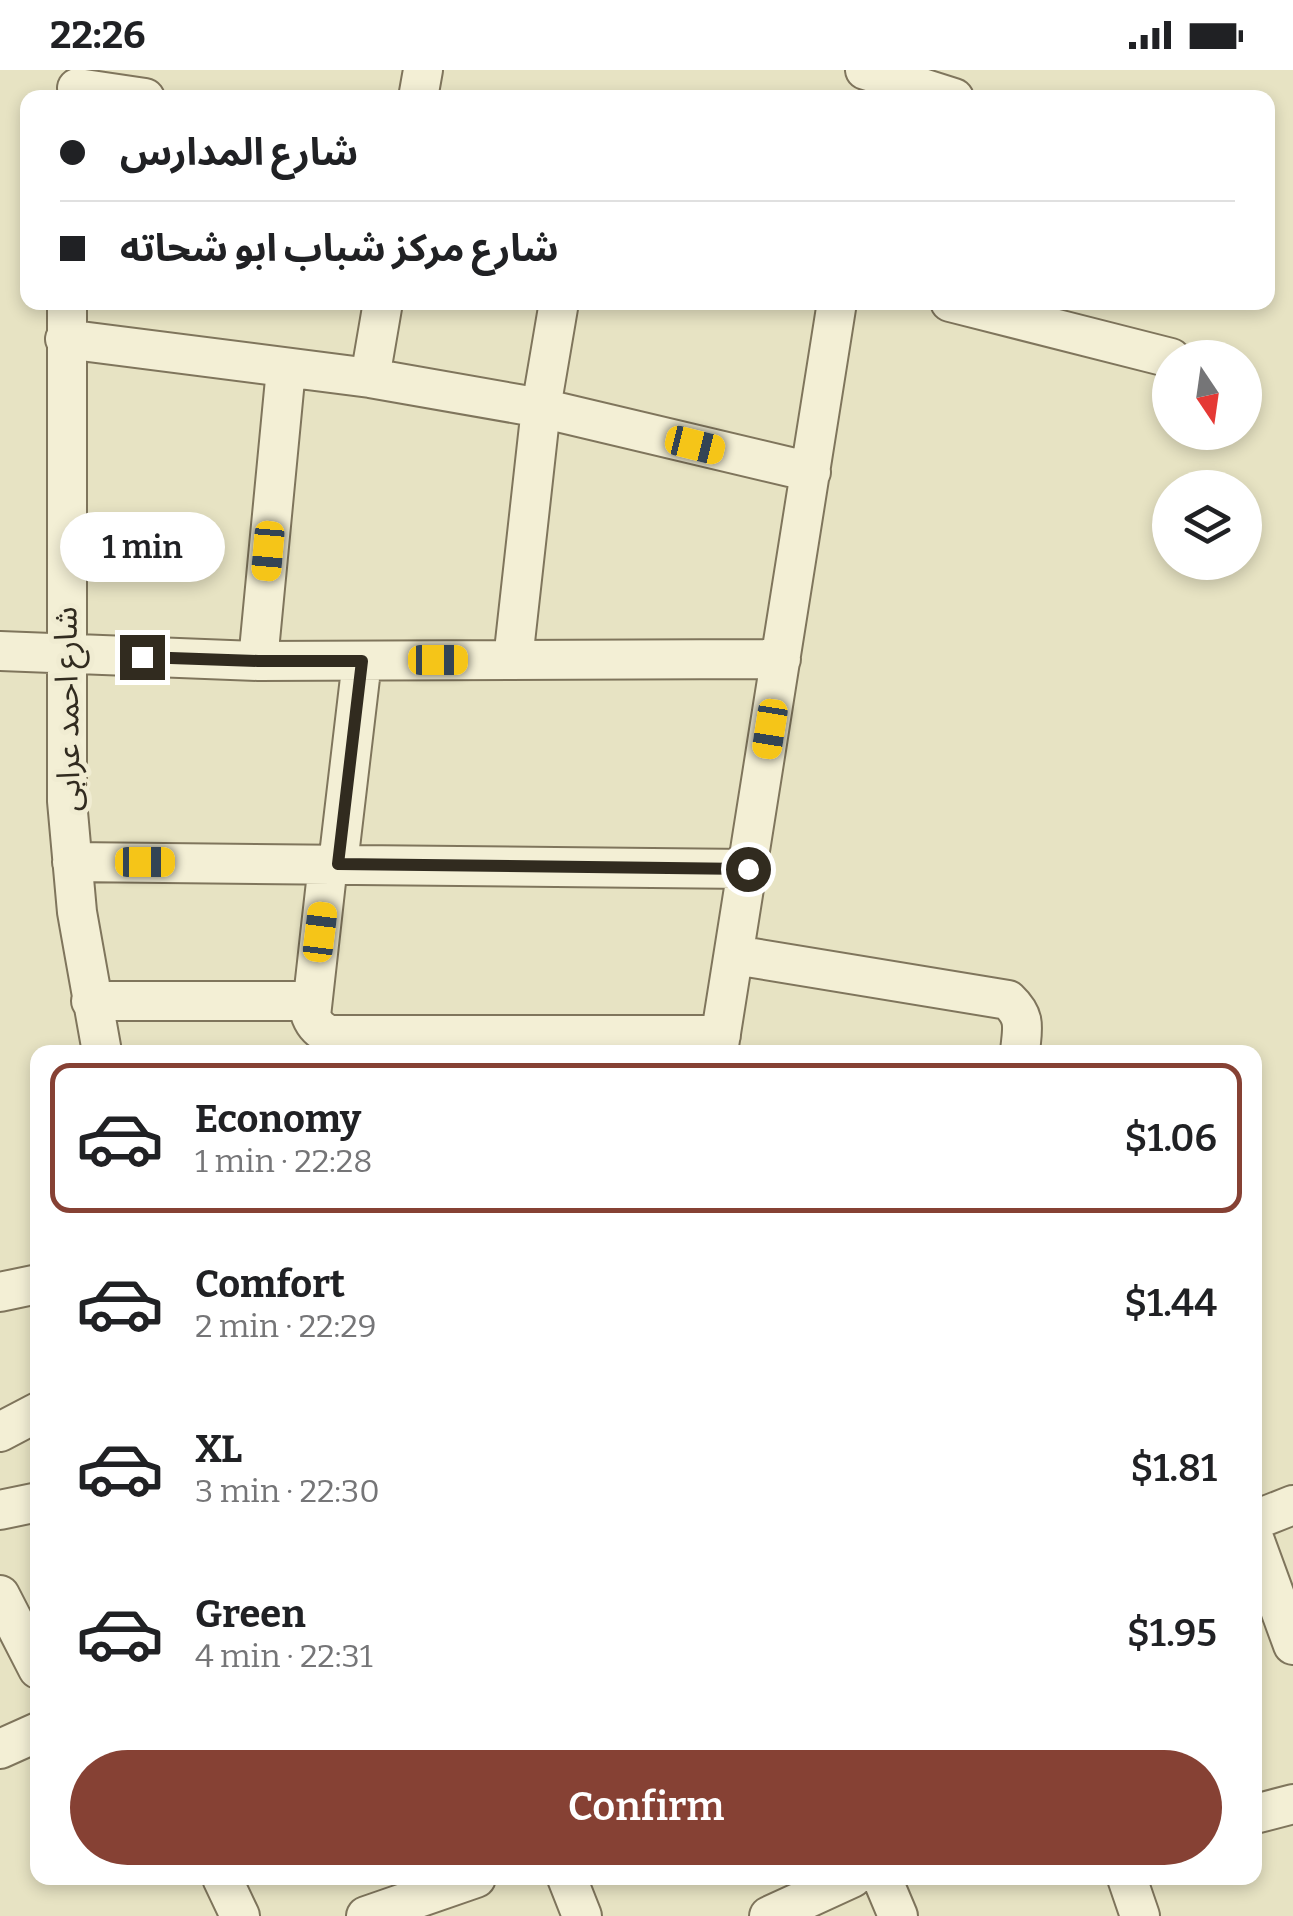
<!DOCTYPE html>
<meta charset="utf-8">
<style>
:root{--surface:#fff;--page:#f2f2f2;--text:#202124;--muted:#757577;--line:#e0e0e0;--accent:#864134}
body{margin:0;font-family:Bitter,"Noto Sans Arabic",serif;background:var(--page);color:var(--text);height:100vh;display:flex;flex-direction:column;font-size:38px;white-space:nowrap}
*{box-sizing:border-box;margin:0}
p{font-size:32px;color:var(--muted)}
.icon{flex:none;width:55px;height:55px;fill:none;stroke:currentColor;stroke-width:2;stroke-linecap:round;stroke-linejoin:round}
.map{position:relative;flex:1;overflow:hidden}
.side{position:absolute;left:30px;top:975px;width:1232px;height:840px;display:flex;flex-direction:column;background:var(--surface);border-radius:20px;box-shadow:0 5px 15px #0003}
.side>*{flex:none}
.guide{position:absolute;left:20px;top:20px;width:1255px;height:220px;border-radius:20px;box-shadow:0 5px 15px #0003;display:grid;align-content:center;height:220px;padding:0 40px;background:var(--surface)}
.needle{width:65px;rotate:167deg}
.controls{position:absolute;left:1152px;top:270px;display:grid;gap:20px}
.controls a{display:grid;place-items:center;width:110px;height:110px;border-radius:50%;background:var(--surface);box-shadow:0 5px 15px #0003;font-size:50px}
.end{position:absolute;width:45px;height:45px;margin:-22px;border:12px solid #312b1f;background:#fff;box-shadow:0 0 0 5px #fff}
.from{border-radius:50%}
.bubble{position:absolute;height:70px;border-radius:35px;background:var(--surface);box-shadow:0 5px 15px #0003;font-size:32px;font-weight:600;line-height:70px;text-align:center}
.car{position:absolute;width:30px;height:60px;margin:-30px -15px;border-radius:12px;box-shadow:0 0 8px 2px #0007;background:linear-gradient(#f5c518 24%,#345 0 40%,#f5c518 0 76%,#345 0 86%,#f5c518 0)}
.guide b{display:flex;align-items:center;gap:35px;height:95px;font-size:38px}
.guide b+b{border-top:2px solid var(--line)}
.guide i{width:25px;height:25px;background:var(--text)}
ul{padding:18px 0 0;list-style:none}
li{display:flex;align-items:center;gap:30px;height:150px;margin:0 20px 15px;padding:0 20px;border:5px solid transparent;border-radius:20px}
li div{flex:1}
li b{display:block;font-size:38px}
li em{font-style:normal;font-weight:600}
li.active{border-color:var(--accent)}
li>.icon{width:90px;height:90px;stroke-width:1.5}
.cta{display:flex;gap:20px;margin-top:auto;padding:20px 40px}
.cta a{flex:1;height:115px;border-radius:60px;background:var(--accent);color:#fff;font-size:40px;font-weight:600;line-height:115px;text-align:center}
.status{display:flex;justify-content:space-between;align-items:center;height:70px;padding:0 50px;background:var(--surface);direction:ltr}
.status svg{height:28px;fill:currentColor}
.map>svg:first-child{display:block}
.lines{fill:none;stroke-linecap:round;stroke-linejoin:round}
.street-casing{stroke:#7f755c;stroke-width:42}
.street{stroke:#f3efd5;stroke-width:38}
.route{stroke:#312b1f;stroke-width:12}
.labels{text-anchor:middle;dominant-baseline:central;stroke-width:10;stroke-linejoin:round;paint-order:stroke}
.street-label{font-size:32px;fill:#312b1f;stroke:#f0ecd2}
</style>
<div class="status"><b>22:26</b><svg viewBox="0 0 49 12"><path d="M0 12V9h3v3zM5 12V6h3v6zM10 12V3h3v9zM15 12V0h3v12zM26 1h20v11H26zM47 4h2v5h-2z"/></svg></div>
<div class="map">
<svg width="1293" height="1846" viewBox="0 0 1293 1846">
<rect width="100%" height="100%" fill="#e7e3c3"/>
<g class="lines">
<!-- street casing -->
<g class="street-casing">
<path id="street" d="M865,0L954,28
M77,18L145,28
M418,28L423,0
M67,232V731L77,842L102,982
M950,232L1171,288
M65,269L370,308L541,338L811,402
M370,308L383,232
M0,581L258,591L781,589
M513,590L541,338L559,232
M258,591L286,299
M72,792L748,799
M328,794L311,946C315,956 320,961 330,965H721
M338,794L362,591
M735,885L1008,930C1027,948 1022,958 1020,982
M91,931H312
M718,982L837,232
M0,1222L38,1214
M0,1362L38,1342
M0,1440L38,1432
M1255,1450L1293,1435
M1255,1471L1293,1575
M0,1525L38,1599
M0,1679L38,1662
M1255,1744L1293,1734
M222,1808L240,1846
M567,1808L582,1846
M882,1808L898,1846
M1127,1808L1140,1846
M366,1846L476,1808
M769,1846L852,1808"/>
</g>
<!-- street -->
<use href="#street" class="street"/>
</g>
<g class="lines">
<!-- route -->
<path class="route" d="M142,587L258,591H362L338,794L748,799"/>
</g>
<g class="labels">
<!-- street labels -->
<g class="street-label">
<text transform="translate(67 639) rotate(-91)">شارع احمد عرابى</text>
</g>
</g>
</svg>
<div class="controls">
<a><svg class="needle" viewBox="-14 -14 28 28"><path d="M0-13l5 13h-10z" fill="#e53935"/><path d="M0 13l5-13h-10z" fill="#757577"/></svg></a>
<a><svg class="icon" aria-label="layers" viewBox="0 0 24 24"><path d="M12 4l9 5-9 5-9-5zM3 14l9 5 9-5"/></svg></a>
</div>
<i class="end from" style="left:748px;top:799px"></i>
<i class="end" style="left:142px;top:587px"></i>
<div class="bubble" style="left:60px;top:442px;width:165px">1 min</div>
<i class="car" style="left:695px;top:375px;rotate:104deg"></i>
<i class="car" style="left:268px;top:481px;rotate:185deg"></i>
<i class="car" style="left:438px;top:590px;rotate:90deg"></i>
<i class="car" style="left:770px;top:659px;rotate:189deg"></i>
<i class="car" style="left:145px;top:792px;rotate:90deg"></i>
<i class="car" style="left:320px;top:862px;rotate:7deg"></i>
<div class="guide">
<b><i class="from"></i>شارع المدارس</b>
<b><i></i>شارع مركز شباب ابو شحاته</b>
</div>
<section class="side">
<ul>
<li class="active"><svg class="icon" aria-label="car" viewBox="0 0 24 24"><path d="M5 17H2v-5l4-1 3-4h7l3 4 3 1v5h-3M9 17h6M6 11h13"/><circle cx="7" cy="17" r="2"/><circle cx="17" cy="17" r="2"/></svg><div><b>Economy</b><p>1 min · 22:28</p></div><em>$1.06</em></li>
<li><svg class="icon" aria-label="car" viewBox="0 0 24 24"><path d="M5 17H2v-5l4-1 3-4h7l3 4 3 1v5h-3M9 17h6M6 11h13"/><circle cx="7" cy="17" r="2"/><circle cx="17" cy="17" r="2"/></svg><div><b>Comfort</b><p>2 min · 22:29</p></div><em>$1.44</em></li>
<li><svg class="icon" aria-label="car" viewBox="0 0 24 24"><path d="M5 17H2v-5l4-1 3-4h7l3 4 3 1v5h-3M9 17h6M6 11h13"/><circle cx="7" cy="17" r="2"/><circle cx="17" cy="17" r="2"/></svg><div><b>XL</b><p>3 min · 22:30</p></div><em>$1.81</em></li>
<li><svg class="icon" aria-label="car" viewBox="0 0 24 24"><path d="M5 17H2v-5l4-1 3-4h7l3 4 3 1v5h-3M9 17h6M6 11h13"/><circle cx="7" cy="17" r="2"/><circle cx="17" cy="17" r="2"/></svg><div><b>Green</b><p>4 min · 22:31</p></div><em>$1.95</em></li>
</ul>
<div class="cta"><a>Confirm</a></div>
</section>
</div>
